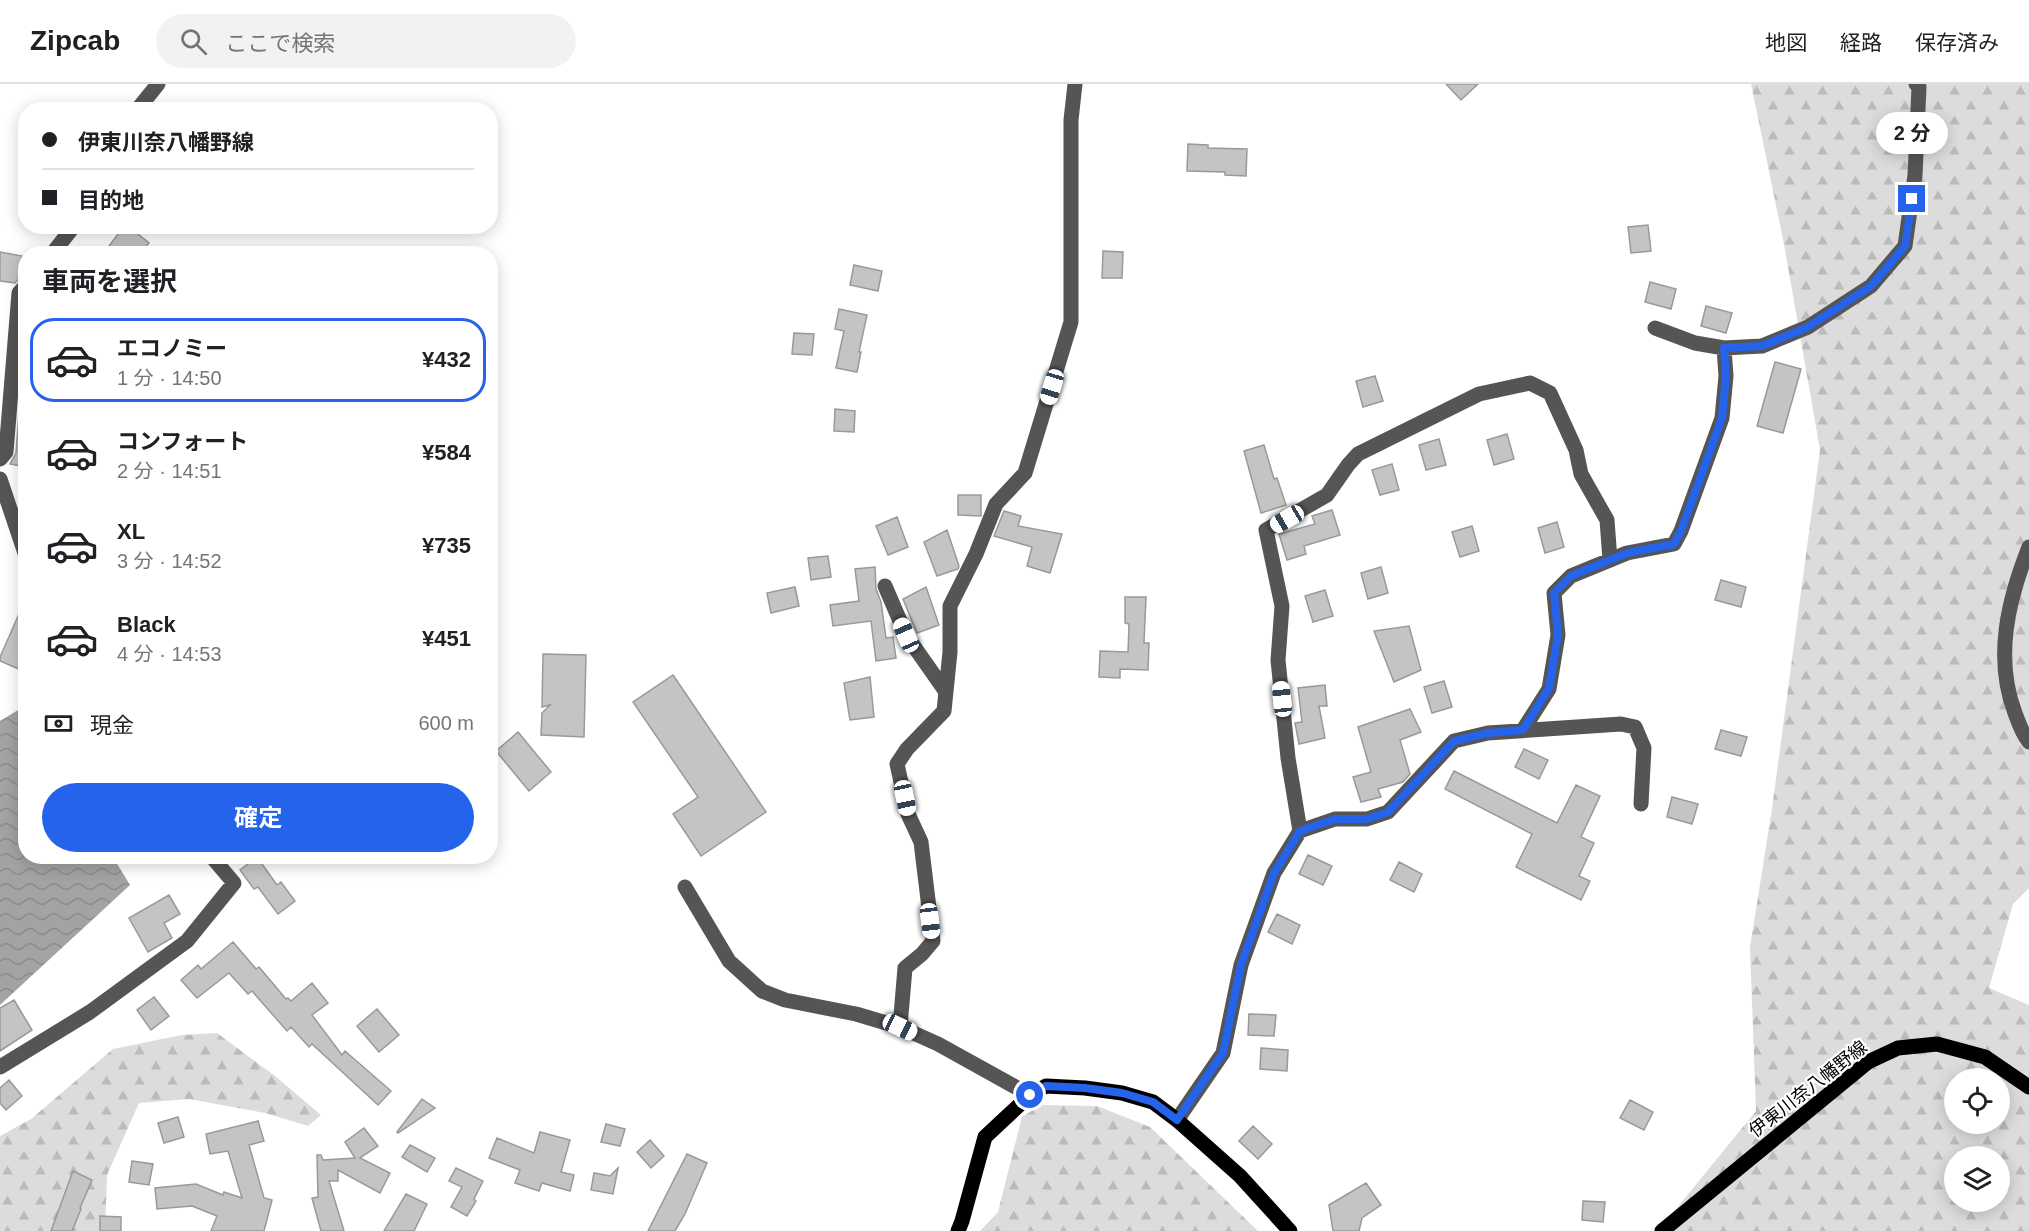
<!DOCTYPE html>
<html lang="ja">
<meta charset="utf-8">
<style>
:root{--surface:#fff;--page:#f2f2f2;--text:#202124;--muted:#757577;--line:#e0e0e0;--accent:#2563eb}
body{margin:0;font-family:Arial,"Noto Sans JP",sans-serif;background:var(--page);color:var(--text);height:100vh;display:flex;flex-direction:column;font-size:22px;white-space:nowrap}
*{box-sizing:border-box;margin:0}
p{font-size:20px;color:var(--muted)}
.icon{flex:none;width:33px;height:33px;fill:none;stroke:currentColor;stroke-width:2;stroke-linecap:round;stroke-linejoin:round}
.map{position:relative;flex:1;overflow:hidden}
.sheet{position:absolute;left:18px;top:162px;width:480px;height:618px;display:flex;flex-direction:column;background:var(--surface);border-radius:24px;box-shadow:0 3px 15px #0003}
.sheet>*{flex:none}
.top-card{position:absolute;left:18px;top:18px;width:480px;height:132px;border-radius:24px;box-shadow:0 3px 15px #0003;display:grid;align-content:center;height:132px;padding:0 24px;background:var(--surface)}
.controls{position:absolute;left:1944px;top:984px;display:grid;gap:12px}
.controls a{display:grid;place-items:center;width:66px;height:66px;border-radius:50%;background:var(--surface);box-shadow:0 3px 15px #0003;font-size:30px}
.end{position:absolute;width:27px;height:27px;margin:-14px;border:8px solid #2563eb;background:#fff;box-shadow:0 0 0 3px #fff}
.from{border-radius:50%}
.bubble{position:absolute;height:42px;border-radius:21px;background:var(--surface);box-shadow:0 3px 15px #0003;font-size:20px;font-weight:700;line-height:42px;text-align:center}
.car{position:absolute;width:18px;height:36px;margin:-18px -9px;border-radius:8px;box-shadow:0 0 4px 2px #0007;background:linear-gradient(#fff 24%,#345 0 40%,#fff 0 76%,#345 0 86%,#fff 0)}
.top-card b{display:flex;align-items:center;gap:21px;height:57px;font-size:22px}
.top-card b+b{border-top:2px solid var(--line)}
.top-card i{width:15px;height:15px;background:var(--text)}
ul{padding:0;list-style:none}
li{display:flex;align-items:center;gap:18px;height:84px;margin:0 12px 9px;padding:0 12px;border:3px solid transparent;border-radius:24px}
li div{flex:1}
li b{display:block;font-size:22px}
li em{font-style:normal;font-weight:700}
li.on{border-color:var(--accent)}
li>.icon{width:54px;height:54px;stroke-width:1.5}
h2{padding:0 24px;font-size:27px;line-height:72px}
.pay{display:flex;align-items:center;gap:15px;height:66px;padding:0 24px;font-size:22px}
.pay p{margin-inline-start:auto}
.cta{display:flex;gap:12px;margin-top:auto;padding:12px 24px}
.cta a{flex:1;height:69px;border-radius:36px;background:var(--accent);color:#fff;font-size:24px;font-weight:700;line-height:69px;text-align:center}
header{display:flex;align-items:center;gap:36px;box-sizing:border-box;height:84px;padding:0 30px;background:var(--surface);border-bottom:2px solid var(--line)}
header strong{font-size:28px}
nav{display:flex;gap:33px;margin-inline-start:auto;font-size:21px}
.search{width:420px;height:54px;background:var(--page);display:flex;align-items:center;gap:15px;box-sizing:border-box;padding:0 21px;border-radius:33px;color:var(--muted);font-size:22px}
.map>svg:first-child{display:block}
.forest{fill:url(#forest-firs);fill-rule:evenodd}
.water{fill:url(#water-waves)}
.building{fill:#c4c4c4;stroke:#999;stroke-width:1.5}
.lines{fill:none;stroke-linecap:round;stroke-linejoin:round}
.minor{stroke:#555;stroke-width:15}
.major{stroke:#000;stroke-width:15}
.route{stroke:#2563eb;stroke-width:8}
.labels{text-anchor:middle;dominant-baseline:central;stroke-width:4.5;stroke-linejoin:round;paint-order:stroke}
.street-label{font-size:18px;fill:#000;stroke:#fff}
</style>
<header>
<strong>Zipcab</strong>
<div class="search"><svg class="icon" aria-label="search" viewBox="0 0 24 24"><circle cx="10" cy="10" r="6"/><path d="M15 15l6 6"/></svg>ここで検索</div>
<nav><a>地図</a><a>経路</a><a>保存済み</a></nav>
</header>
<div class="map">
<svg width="2029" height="1147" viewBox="0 0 2029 1147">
<defs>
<pattern id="forest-firs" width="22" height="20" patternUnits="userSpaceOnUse" patternTransform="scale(1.5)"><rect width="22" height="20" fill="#dcdcdc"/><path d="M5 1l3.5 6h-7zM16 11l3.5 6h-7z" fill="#bbb"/></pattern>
<pattern id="water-waves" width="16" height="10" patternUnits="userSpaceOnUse" patternTransform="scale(1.5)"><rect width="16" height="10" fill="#a3a3a3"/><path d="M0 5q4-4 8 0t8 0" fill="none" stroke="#8b8b8b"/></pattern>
</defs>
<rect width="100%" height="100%" fill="#fff"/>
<!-- forest -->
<path class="forest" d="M1751,0H2029V804L2013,820L1989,904L2029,921V1147H1658L1756,1027L1750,863L1772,725L1820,366L1784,160ZM1954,994H2000V1040H1954ZM1954,1072H2000V1118H1954Z
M217,949L275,992L321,1031L308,1042L265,1029L189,1015L139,1019L107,1091L105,1147H0V1052L31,1035L113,965L182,951Z
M1041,1021L1097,1022L1150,1043L1258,1147H980L998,1128L1022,1033Z"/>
<!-- water -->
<path class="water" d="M23,623L26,628V772L113,773L130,801L0,921V637Z"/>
<!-- building -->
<path class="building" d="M1446,0H1478L1461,16Z
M1188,60L1208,61V64L1247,65L1246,92L1225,91V88L1187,87Z
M1648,141L1651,167L1631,169L1628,143Z
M124,142H128L149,159L141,170H103Z
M1103,167L1123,168L1122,194H1102Z
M0,168L22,172L18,196L15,199L0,197Z
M854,181L882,187L878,207L850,201Z
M1650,198L1676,205L1671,225L1645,218Z
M1706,222L1732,229L1726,249L1701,242Z
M839,225L867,231L859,268H861L857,288L836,284L844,247L835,245Z
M794,249L814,250L812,271L792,270Z
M1775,278L1801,285L1783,349L1757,342Z
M1375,292L1383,317L1363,323L1356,297Z
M835,325L855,327L854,348L834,347Z
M19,329H26V383L10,380L16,369Z
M1507,350L1514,375L1494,381L1487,356Z
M1439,355L1446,381L1426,386L1419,361Z
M1264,361L1274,395L1277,394L1286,421L1261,429L1244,367Z
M1392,380L1399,406L1380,411L1372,386Z
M958,411H981V432L958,431Z
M1332,426L1340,451L1304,462L1306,470L1287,476L1279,450L1315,440L1312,432Z
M1004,427L1021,432L1018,442L1062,450L1050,489L1027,482L1032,463L994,452Z
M897,433L908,463L888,471L876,442Z
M1557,438L1564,463L1545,469L1538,444Z
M1472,442L1479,467L1460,473L1452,448Z
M947,446L959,482L958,485L937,492L924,458Z
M828,472L831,493L811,496L808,474Z
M875,483L876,505L881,518L886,554L893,553L896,574L876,577L871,537L833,542L830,521L859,517L855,485Z
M1381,483L1388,509L1368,515L1361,489Z
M1721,496L1746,503L1741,523L1715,516Z
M795,503L799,522L771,529L767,509Z
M926,503L939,541L917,549L903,515Z
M1325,506L1333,532L1313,538L1305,512Z
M1125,513H1146L1144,559H1149L1148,586L1120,585V594L1099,593L1100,567L1128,568L1129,540L1125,539Z
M26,514V575L21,586L0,577V573Z
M1409,542L1421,586L1394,598L1374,547Z
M543,570L586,571L584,653L541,651L542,629L550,621L542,623Z
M673,591L766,728L701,772L673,730L698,713L633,618Z
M870,593L874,633L850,636L844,599Z
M1444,597L1452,623L1432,629L1424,603Z
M1325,601L1327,622H1319L1325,654L1299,660L1295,639L1302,638L1298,604Z
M1410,625L1421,648L1400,656L1410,690L1403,698L1378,705L1381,713L1361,718L1353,693L1371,688L1358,643Z
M1721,646L1747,653L1741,672L1715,665Z
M518,648L551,688L529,707L496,667Z
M1524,665L1548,676L1539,695L1515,683Z
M1454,687L1557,739L1576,701L1600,712L1581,753L1594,759L1579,792L1590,797L1581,816L1516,783L1532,750L1445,705Z
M1672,713L1698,720L1692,740L1667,733Z
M1308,771L1332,782L1323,801L1299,790Z
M257,773L277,801L281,798L295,817L278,830L258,803L254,805L240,786Z
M1399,778L1422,790L1414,808L1390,796Z
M169,811L180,830L164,839L172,854L148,868L129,834Z
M1277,830L1300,841L1292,860L1268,848Z
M233,858L256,885L259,883L286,915L288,914L291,917L312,899L328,919L312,931L342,971L345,967L391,1007L378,1021L312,960L309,963L291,943L287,947L252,907L248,910L229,889L197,914L181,896L198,881L201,885Z
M154,913L169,932L151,946L137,926Z
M14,916L32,946L0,967V924Z
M377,925L399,951L379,968L357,942Z
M1249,930L1276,931L1274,952L1248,951Z
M1261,964L1288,966L1287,987L1260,985Z
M9,996L22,1012L6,1026L0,1019V1004Z
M422,1015L435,1024L398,1049L397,1048Z
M1630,1016L1653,1028L1644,1046L1620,1034Z
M178,1033L184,1053L164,1059L158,1039Z
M258,1037L264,1057L249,1061L264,1114L272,1116L264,1147H211L217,1132L192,1122L157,1125L155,1104L196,1100L223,1111L224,1108L242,1114L228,1067L210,1070L206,1050Z
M606,1040L625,1045L620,1062L601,1058Z
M1253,1042L1272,1060L1258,1075L1239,1057Z
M364,1044L378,1062L360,1074L390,1089L380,1109L338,1086V1097H329L344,1147H321L312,1114L318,1113L317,1071H321L323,1076L355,1074L345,1058Z
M540,1048L570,1056L561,1088L574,1091L570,1107L542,1099L539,1107L515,1099L520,1086L489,1074L497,1054L534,1069Z
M650,1056L664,1072L651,1084L637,1068Z
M410,1061L435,1074L427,1088L402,1073Z
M687,1070L707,1079L685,1130L675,1147H648Z
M132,1077L153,1080L149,1101L129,1098Z
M456,1084L483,1097L474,1115L476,1117L467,1132L451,1123L462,1103L449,1097Z
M618,1084L613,1110L591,1106L594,1089L610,1092Z
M73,1087L92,1096L80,1124L81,1125L72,1147H51Z
M1366,1099L1381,1121L1362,1134L1359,1147H1333L1329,1121Z
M406,1110L427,1120L414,1147H384Z
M1583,1117L1605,1118L1603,1138L1582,1136Z
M100,1132L121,1133V1147H100Z"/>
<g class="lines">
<!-- minor -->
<path class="minor" d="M137,26L158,0
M52,170L74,142
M1655,244L1695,259L1724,264L1762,262L1808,243L1871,202L1905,162L1915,91L1919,3L1916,0
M0,375L6,368L19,209L26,201
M0,395L26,472
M2029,463C2008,516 1994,574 2015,629C2019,640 2022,649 2029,658
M885,502L906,551L946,608
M1523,646L1549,605L1558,551L1554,509L1571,492L1627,469L1674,460L1681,447L1722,334L1726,292L1724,264
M1300,747L1288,674L1278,576L1282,522L1266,446L1327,411L1348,381L1358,370L1479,310L1530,299L1550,309L1576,366L1581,390L1607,436L1610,476
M685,803L729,877L762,907L785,916L856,930L900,943L938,960L1030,1011
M900,943L905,884L922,870L933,857L921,758L908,730L897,680L907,665L944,627L950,568V522L976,470L996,420L1025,389L1071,238V36L1075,0
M0,983L90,928L187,857L234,799L211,772
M1177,1036L1223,969L1241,881L1274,789L1300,747L1335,735H1367L1388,728L1454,657L1488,649L1621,640L1635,643L1644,664L1641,720"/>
<!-- major -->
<path class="major" d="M958,1147L962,1137L985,1053L1030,1011L1046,1002L1085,1004L1122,1009L1153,1018L1177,1036L1240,1092L1290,1147
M1662,1147L1868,978L1898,964L1937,960L1985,973L2029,1003"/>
</g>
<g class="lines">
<!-- route -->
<path class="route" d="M1030,1011L1046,1002L1085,1004L1122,1009L1153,1018L1177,1036L1223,969L1241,881L1274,789L1300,747L1335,735H1367L1388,728L1454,657L1488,649L1523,646L1549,604L1558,551L1554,509L1571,492L1627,469L1674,460L1681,447L1722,334L1726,292L1724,264L1762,262L1808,243L1871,202L1905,162L1912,115"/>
</g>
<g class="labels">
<!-- street labels -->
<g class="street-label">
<text transform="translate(1808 1005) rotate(-38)">伊東川奈八幡野線</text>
</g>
</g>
</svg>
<div class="controls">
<a><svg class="icon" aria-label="locate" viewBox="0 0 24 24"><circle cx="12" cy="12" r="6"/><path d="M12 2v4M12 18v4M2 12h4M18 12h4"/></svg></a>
<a><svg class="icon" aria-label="layers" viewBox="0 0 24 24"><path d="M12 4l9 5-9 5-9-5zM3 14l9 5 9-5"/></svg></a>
</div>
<i class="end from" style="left:1030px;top:1011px"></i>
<i class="end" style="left:1912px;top:115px"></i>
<div class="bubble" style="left:1876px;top:28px;width:72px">2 分</div>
<i class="car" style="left:1052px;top:303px;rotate:197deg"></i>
<i class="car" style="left:1287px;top:435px;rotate:240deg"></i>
<i class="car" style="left:906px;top:551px;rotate:336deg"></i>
<i class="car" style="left:1282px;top:615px;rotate:354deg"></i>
<i class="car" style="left:905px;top:714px;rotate:168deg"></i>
<i class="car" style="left:930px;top:837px;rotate:173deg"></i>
<i class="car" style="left:900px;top:943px;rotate:115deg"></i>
<div class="top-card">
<b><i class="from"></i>伊東川奈八幡野線</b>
<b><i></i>目的地</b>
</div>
<section class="sheet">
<h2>車両を選択</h2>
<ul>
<li class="on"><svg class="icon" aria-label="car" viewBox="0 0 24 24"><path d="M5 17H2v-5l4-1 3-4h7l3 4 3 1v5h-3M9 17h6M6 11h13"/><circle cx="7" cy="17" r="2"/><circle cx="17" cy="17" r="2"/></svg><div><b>エコノミー</b><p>1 分 · 14:50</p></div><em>¥432</em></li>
<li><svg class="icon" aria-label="car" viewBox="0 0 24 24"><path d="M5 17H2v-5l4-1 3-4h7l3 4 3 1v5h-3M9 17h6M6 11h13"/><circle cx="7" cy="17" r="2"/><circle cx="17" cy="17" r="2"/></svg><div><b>コンフォート</b><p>2 分 · 14:51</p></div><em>¥584</em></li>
<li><svg class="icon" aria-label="car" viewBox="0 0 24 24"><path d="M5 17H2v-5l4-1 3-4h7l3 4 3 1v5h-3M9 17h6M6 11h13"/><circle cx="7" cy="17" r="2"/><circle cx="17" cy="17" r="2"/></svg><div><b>XL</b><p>3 分 · 14:52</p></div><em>¥735</em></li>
<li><svg class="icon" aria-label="car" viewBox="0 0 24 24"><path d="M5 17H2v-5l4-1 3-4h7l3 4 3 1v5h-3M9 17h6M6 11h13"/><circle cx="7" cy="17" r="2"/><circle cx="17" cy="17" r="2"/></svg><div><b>Black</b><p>4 分 · 14:53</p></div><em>¥451</em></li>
</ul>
<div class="pay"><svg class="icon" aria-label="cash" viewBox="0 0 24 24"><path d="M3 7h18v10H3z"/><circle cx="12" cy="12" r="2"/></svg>現金<p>600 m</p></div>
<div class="cta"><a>確定</a></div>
</section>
</div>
